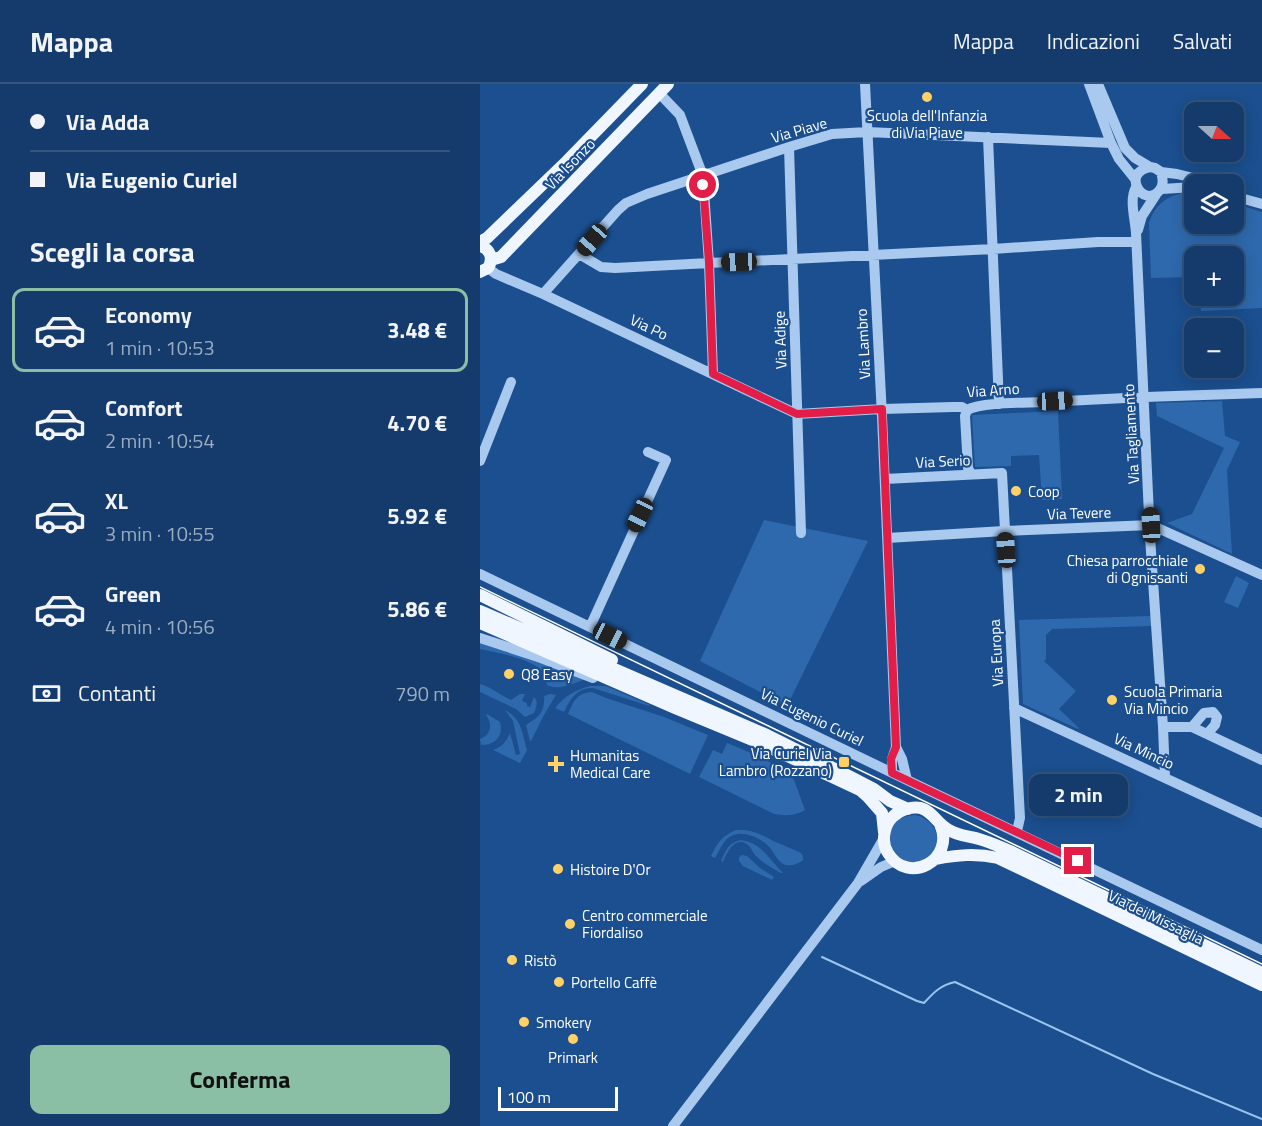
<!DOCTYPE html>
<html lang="it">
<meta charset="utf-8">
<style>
:root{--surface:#143b6b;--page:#214673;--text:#f1f3f6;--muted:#9dadc1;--line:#33557e;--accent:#8abfa5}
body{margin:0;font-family:"Titillium Web",sans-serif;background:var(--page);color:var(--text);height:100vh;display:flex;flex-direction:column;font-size:22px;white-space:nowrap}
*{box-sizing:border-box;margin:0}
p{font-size:20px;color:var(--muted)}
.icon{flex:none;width:33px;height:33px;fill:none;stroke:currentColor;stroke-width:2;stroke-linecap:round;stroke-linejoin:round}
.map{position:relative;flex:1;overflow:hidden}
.panel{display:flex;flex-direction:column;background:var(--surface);width:480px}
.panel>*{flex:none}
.top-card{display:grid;align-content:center;height:132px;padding:0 30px;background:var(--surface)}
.needle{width:39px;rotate:111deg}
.fabs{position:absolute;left:704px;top:18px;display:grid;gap:12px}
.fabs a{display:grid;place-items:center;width:60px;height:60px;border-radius:12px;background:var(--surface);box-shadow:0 3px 15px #0003,0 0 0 2px var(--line);font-size:30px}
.scale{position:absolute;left:18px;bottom:15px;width:120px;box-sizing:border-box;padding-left:6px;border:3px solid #fff;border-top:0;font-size:16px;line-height:21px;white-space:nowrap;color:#fff;-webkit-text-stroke:4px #1b4f8f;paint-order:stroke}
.end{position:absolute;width:27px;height:27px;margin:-14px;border:8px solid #e11d48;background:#fff;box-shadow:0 0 0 3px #fff}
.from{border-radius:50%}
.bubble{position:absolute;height:42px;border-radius:12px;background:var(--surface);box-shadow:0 3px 15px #0003,0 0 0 2px var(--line);font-size:20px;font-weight:700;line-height:42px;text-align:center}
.car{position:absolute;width:18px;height:36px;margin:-18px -9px;border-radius:8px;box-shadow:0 0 4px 2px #0007;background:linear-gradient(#222 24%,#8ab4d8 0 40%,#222 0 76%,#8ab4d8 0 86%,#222 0)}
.top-card b{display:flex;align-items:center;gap:21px;height:57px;font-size:22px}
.top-card b+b{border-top:2px solid var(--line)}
.top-card i{width:15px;height:15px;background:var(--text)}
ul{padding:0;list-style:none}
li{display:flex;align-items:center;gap:18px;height:84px;margin:0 12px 9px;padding:0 18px;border:3px solid transparent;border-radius:12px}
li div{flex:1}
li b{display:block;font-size:22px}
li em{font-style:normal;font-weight:700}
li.current{border-color:var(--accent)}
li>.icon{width:54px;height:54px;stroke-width:1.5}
h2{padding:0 30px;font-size:27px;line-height:72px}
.pay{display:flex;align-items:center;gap:15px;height:66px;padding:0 30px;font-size:22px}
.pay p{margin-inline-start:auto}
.action{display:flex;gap:12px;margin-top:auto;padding:12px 30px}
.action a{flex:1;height:69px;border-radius:12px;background:var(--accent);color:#111;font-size:24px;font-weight:700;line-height:69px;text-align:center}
header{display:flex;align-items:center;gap:36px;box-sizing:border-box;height:84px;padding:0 30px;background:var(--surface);border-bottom:2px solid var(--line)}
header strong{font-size:28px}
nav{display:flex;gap:33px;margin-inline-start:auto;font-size:21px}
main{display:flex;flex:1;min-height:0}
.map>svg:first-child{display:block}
.green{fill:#2e69ad}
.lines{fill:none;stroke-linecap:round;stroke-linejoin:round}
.stream{stroke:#9cc4f0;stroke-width:2}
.minor{stroke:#a9c9ee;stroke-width:10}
.major{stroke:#f0f6ff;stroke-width:12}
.tram{stroke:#fff;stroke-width:1.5}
.route{stroke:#e11d48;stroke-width:8}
.poi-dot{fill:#ffd166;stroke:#1b4f8f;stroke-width:2}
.labels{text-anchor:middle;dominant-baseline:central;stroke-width:4.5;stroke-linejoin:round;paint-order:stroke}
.poi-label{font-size:15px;fill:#fff;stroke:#1b4f8f;text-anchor:start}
.street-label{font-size:15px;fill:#fff;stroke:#1b4f8f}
</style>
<header>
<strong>Mappa</strong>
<nav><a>Mappa</a><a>Indicazioni</a><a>Salvati</a></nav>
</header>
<main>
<section class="panel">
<div class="top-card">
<b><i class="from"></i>Via Adda</b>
<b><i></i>Via Eugenio Curiel</b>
</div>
<h2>Scegli la corsa</h2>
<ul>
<li class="current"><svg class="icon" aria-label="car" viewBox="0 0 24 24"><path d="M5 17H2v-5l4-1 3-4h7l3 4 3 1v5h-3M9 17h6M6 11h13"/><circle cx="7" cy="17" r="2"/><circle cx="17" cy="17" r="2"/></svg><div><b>Economy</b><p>1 min · 10:53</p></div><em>3.48 €</em></li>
<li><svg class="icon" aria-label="car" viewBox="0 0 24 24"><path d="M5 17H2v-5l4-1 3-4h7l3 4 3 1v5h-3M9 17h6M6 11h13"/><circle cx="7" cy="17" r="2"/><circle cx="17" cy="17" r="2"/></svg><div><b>Comfort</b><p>2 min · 10:54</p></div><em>4.70 €</em></li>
<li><svg class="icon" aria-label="car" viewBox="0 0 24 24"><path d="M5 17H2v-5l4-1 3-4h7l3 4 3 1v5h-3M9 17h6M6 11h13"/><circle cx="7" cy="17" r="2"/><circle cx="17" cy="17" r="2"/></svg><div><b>XL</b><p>3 min · 10:55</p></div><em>5.92 €</em></li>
<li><svg class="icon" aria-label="car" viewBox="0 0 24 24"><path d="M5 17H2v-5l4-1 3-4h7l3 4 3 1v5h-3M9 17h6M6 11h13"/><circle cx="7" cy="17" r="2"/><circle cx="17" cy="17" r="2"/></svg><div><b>Green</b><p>4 min · 10:56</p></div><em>5.86 €</em></li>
</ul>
<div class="pay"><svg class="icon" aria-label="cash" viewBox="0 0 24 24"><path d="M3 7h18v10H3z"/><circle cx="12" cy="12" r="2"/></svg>Contanti<p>790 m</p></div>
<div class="action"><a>Conferma</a></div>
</section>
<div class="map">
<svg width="782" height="1042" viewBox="0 0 782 1042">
<rect width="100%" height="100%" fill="#1b4f8f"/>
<!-- green -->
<path class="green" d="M702,109H714V140H753V119L782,128V224L721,227L720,212H753V172H714V193L671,194L669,139C674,122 685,113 702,109Z
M742,317L745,352L760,358L747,386L752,470L687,439L712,430L744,364L677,332L676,319Z
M578,327L582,415L562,416L559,371L531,372V382L495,383L492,331Z
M284,436L388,457L307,622L220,577Z
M756,492L769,499L758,524L744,518Z
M671,532L672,542L572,545L566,551V575L564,577L596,607L579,625L599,644L598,645L543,620L539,536Z
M0,559L106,594V595C94,599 79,607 67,601C66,595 64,588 59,584C44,573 18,569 0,565Z
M0,600C11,603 20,611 31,616L40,610H45L42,617L47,619V622L50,623L54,613C59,618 56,623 54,629L45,633L36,625L0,608Z
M110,602H126L170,621L169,622L113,604C97,604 91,614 84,628L75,624C85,612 95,606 110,602Z
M112,608L126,614L184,633L228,651L210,690L88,630C94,617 96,609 112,608Z
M70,610L76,611L64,631L51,657H50L46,641C59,633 65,628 64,612Z
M25,626C42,635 42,649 47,666L40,679L13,666C22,663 26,658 30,649L36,671L40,670L33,637Z
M7,630L20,638C24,652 15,661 1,661L0,655C11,651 13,640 6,631Z
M247,659C264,666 282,673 298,683C303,686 304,689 310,690L314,696L325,726C315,732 305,732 294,730L219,693L233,666L242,670Z
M435,731C464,737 464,774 438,779C434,780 427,778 423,777L410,762C410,743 413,733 435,731Z
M256,746C275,745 282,752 298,759C305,762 313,765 321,769L323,772V776C319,780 312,782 306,781C298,779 295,770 290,764C281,753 260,744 248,754C242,759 239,768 235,774L231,772C238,758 241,753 256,746Z
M261,756C282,759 289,775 303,789H301C292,784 283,779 276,772C273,769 271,763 267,760C254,752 247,769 243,778L241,777C246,766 248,759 261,756Z
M262,771L267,772L280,784L294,793L292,796L263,782L259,777V773Z"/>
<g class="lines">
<!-- stream -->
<path class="stream" d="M342,873L437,917L444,919C454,908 461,901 475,898L673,990L782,1035"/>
<!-- minor -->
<path class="minor" d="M385,0L402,332L416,663L412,675V689
M609,0L631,59L639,75L655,95
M618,0L645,64L655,74L670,83L675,84L681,88L697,90L738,100
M179,9L200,31L223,92L229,179L233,290
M508,53L519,320
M309,63L321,449
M670,83C640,89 664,125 679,107C684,101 683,95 681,88
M656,103C649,116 655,134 656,149L670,453L683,643L685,693
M682,105L714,103
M753,112L782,120
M658,146L662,132L677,109
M99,170L121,183L135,184L229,179L513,165L618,158H656
M8,184L16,190L63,210L317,330L402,325L473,323H482L487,326C502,318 545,319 565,318C637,314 709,311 782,309
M63,210L138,126L146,119L167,110L309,63L352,50L387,48L631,59
M487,326L485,332L488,384L491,390
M0,377L31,298
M405,395L522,389L540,734L537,747
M407,454L524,447L671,441L782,491
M0,490L427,696L782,866
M110,543L186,376L168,368
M0,554L61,574L113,594
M534,624L782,739
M683,643H712L782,676
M712,643L724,629L733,628L737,633L735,641L727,650
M416,663L422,675L427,696
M381,797L401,783L415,777
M193,1042L378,799L404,754"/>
<!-- major -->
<path class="major" d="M0,158L7,154L87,77L162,0
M0,162C10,165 14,174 8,184L0,188
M11,176L21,173L188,0
M0,511L132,576
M0,527L287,651L373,694L394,705L410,717L428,725
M0,539L195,624L282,660L380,706L388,713L402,729L404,748
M460,740C476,776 428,802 408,769C404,763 403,755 405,747C407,736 416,728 426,725C451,718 453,738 469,746C478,752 489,752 499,755C510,758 520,763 530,767L782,889
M455,775C477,771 496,769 518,774L782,901"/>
<!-- tram -->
<path class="tram" d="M0,503L782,880"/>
</g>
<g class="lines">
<!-- route -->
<path class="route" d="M223,101L229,178L233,290L317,330L402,325L416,663L411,675L412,689L598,777"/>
</g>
<!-- markers -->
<g class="poi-dot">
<circle cx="447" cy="13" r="6"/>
<circle cx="536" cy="407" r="6"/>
<circle cx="720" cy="485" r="6"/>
<circle cx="29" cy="590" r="6"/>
<circle cx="632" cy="616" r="6"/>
<rect x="358" y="672" width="12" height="12" rx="3"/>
<path d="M73 671h6v6h6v6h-6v6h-6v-6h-6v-6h6z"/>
<circle cx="78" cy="785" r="6"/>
<circle cx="90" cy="840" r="6"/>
<circle cx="32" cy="876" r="6"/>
<circle cx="79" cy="898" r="6"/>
<circle cx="44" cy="938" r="6"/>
<circle cx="93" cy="955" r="6"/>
</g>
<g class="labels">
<!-- poi labels -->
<g class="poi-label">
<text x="447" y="31" text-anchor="middle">Scuola dell'Infanzia<tspan x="447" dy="17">di Via Piave</tspan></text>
<text x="548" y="407">Coop</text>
<text x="708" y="476" text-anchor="end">Chiesa parrocchiale<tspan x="708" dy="17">di Ognissanti</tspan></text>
<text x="41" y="590">Q8 Easy</text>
<text x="644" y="607">Scuola Primaria<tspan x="644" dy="17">Via Mincio</tspan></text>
<text x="352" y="669" text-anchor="end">Via Curiel Via<tspan x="352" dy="17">Lambro (Rozzano)</tspan></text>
<text x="90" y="671">Humanitas<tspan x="90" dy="17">Medical Care</tspan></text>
<text x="90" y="785">Histoire D'Or</text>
<text x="102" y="831">Centro commerciale<tspan x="102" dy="17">Fiordaliso</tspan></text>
<text x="44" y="876">Ristò</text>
<text x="91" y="898">Portello Caffè</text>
<text x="56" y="938">Smokery</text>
<text x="93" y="973" text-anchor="middle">Primark</text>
</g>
<!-- street labels -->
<g class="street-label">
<text transform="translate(319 46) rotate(-16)">Via Piave</text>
<text transform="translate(90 80) rotate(-46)">Via Isonzo</text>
<text transform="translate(169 243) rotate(25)">Via Po</text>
<text transform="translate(300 256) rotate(-92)">Via Adige</text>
<text transform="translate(383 260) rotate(-93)">Via Lambro</text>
<text transform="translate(513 306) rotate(-4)">Via Arno</text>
<text transform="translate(651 350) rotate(-93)">Via Tagliamento</text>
<text transform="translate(463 377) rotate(-3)">Via Serio</text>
<text transform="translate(599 429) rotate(-2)">Via Tevere</text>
<text transform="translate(516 569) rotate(-93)">Via Europa</text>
<text transform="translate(332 633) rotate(26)">Via Eugenio Curiel</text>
<text transform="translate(664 667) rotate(25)">Via Mincio</text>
<text transform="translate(676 833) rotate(26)">Via dei Missaglia</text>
</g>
</g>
</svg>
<div class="fabs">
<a><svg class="needle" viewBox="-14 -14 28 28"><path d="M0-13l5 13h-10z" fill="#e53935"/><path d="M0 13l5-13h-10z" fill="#9dadc1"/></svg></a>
<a><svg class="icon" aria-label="layers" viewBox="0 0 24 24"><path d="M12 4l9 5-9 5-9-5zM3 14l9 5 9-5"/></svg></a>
<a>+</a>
<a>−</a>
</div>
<div class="scale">100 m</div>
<i class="end from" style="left:223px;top:101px"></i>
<i class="end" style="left:598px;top:777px"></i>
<div class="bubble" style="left:549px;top:690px;width:99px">2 min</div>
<i class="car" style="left:112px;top:156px;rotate:221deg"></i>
<i class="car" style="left:259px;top:178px;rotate:268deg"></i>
<i class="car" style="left:575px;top:317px;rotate:87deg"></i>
<i class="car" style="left:160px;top:431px;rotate:205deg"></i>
<i class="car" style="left:671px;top:441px;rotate:357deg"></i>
<i class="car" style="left:526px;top:466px;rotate:356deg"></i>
<i class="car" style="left:130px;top:552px;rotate:116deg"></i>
</div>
</main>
